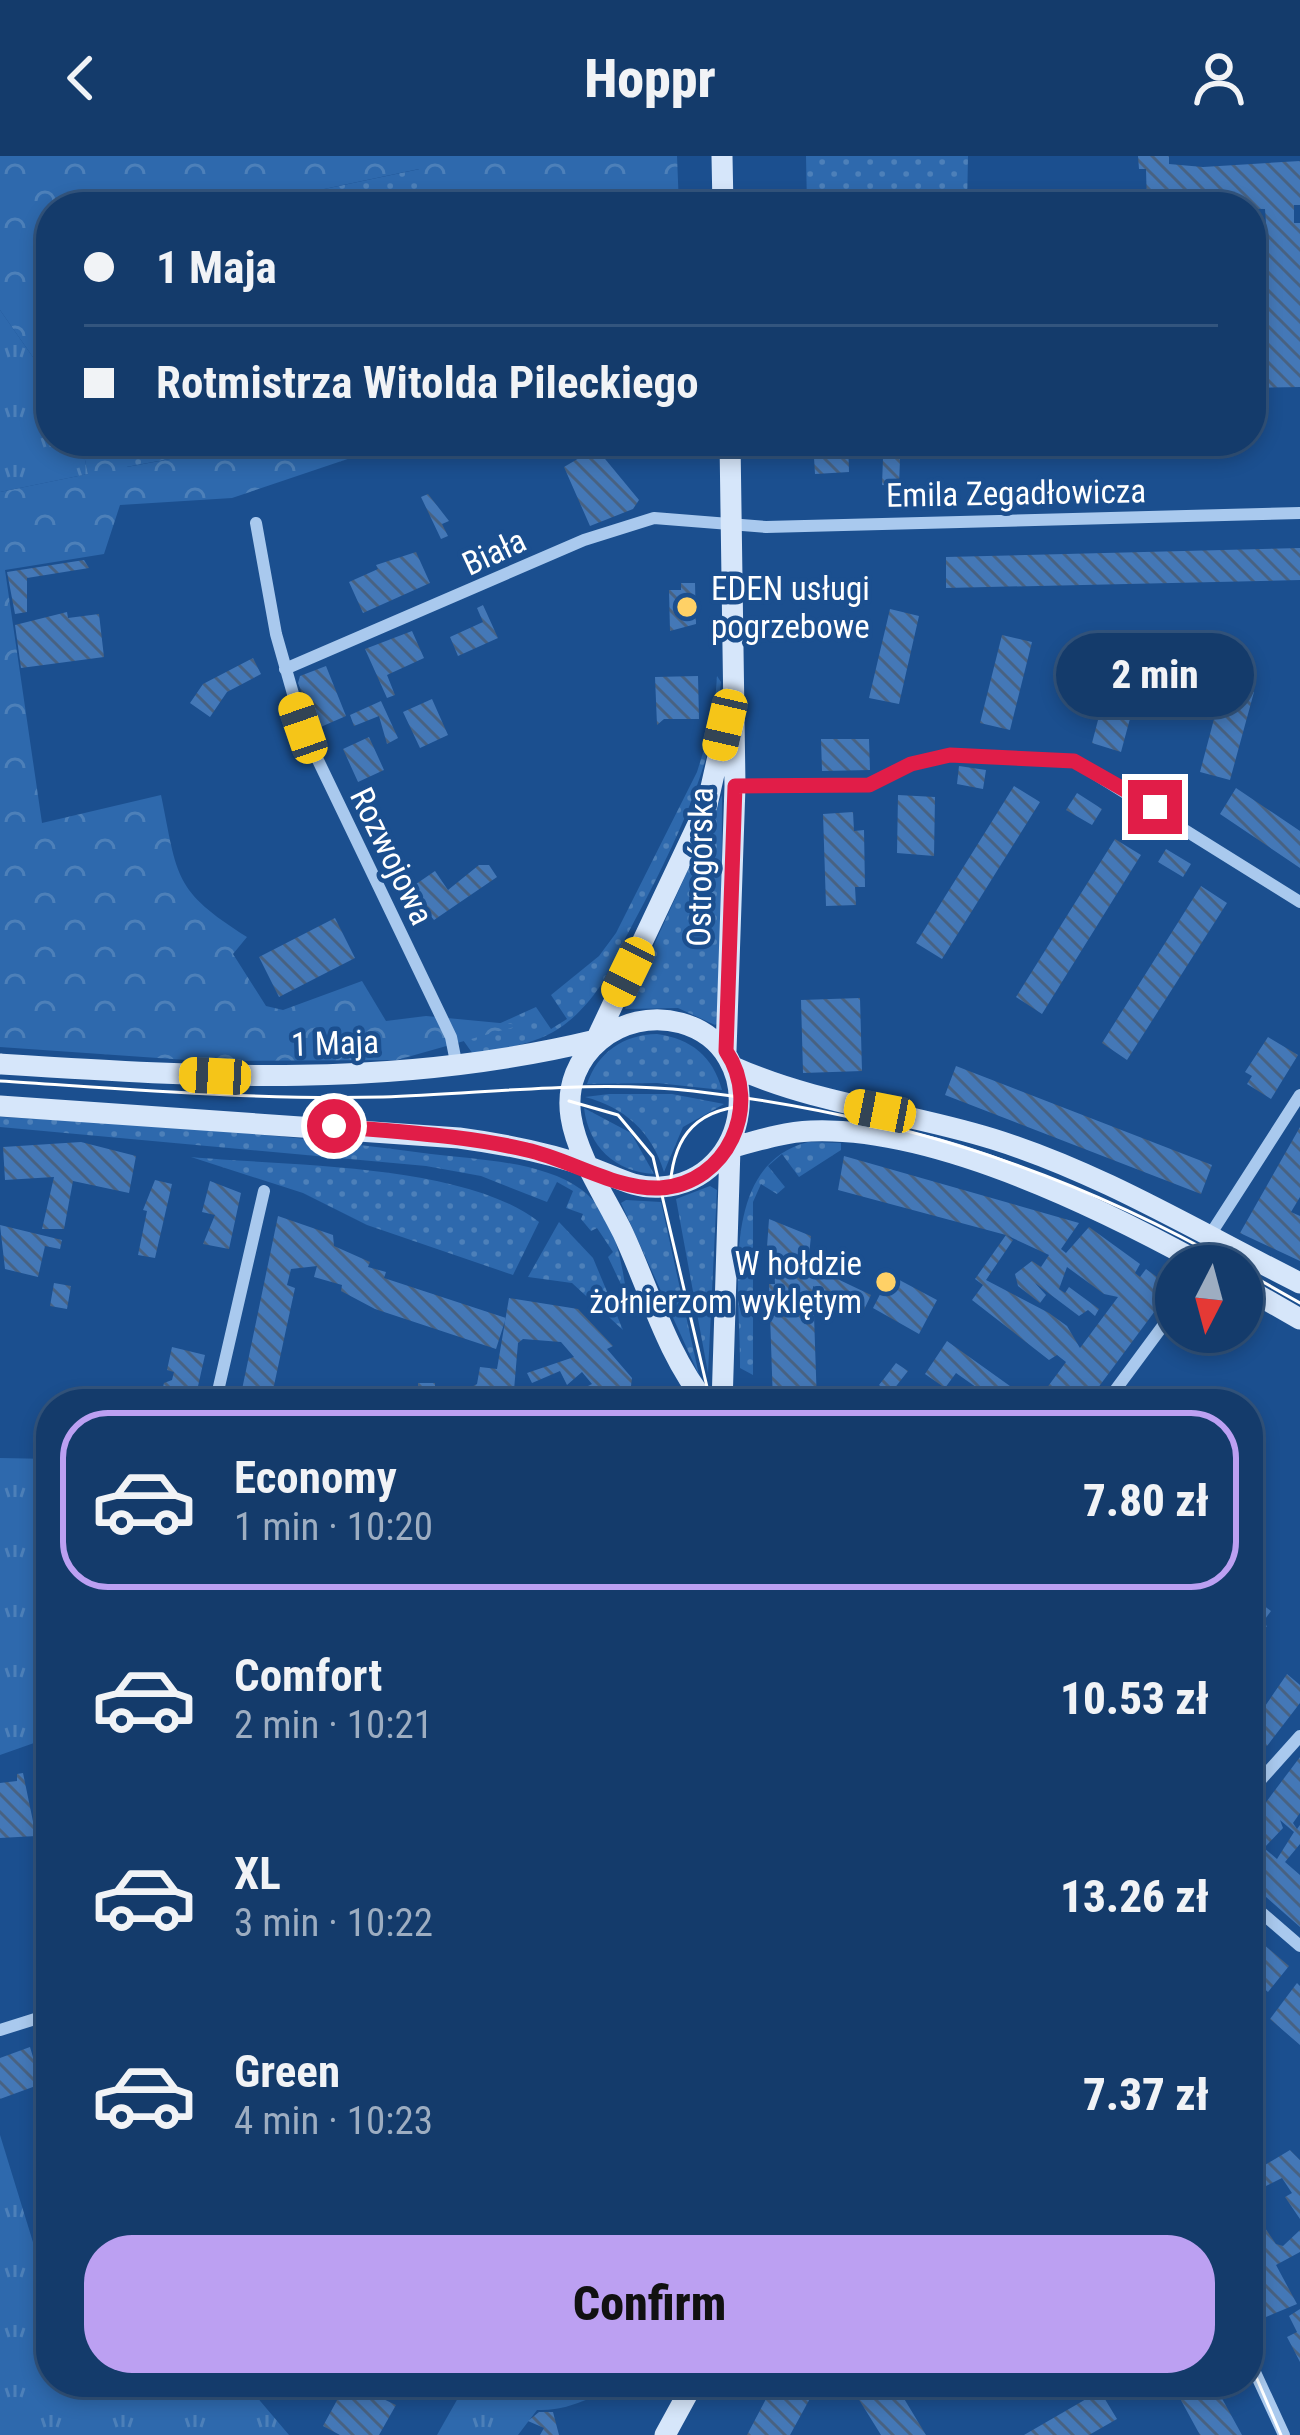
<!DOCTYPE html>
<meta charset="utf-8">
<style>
:root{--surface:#143b6b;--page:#214673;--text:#f1f3f6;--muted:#9dadc1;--line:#33557e;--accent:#bca0f2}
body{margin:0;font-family:"Roboto Condensed",sans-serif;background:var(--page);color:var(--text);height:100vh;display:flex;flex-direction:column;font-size:45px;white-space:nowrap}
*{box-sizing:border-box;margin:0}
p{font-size:39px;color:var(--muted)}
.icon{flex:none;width:66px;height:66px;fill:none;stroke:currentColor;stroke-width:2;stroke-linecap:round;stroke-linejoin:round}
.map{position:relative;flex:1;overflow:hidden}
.drawer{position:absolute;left:36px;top:1233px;width:1227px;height:1008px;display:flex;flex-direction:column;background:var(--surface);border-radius:48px;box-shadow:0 6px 18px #0003,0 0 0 3px var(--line)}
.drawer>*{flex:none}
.guide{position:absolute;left:36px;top:36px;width:1230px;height:264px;border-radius:48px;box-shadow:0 6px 18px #0003,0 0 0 3px var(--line);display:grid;align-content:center;height:264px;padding:0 48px;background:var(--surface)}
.needle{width:78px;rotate:186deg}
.tools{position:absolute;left:1155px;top:1089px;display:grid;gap:24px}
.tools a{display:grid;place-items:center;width:108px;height:108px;border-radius:50%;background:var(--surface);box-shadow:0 6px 18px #0003,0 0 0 3px var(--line);font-size:60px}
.end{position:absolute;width:54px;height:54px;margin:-27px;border:15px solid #e11d48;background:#fff;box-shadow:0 0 0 6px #fff}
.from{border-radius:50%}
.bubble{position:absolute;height:84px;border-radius:42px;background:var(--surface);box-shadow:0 6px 18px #0003,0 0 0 3px var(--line);font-size:39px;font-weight:800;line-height:84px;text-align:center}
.car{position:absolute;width:36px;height:72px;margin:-36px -18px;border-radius:15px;box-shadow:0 0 9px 3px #0007;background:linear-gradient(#f5c518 24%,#345 0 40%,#f5c518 0 76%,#345 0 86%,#f5c518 0)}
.guide b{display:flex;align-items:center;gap:42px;height:114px;font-size:45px}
.guide b+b{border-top:3px solid var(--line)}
.guide i{width:30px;height:30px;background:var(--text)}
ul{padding:21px 0 0;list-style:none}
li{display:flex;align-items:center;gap:36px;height:180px;margin:0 24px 18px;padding:0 24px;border:6px solid transparent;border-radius:48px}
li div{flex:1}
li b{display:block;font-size:45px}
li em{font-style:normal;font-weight:800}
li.current{border-color:var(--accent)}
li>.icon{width:108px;height:108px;stroke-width:1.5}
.button{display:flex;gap:24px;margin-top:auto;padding:24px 48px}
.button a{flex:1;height:138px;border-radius:48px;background:var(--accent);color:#111;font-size:48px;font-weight:800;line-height:138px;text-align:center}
header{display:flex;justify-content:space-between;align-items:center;height:156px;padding:0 48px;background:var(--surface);font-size:54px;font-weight:800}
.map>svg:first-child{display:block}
.grass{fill:url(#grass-dots)}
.forest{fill:url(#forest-crowns)}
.park{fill:url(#park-tufts)}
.building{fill:url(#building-back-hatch);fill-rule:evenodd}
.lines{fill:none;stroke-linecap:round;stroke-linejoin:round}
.street{stroke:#a9c9ee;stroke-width:12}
.secondary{stroke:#d6e6fa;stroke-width:21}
.tram{stroke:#fff;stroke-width:3}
.route{stroke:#e11d48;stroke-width:15}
.poi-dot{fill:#ffd166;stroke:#1b4f8f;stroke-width:4.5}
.labels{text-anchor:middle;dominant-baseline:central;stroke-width:9;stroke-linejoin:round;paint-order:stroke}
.street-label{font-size:33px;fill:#fff;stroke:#1b4f8f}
.poi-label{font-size:33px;fill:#fff;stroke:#1b4f8f;text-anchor:start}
</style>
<header><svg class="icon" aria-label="back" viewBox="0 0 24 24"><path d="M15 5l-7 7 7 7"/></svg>Hoppr<svg class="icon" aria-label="person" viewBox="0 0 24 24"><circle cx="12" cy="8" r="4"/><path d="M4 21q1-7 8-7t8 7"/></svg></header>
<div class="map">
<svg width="1300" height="2279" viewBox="0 0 1300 2279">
<defs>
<pattern id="grass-dots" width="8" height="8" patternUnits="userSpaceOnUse" patternTransform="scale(3)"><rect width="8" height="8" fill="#2e69ad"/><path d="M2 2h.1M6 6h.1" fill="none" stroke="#4d80b9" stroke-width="1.8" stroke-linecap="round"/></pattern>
<pattern id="forest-crowns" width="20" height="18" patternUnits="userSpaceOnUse" patternTransform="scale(3)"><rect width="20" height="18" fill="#2e69ad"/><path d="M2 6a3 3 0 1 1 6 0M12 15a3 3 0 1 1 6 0" fill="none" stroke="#4d80b9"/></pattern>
<pattern id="park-tufts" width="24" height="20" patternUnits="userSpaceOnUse" patternTransform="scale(3)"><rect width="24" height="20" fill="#2e69ad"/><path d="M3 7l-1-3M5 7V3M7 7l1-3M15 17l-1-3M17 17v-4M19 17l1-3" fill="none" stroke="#4d80b9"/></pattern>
<pattern id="building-back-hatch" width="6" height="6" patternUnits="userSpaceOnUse" patternTransform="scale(3)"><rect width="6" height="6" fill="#4478b7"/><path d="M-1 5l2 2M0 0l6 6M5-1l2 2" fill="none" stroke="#486282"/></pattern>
</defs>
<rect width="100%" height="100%" fill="#1b4f8f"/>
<!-- grass -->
<path class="grass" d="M806,0H968L967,51H807Z
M420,13V51H238Z
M123,285H267L126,311Z
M717,520L721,526C710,637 651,731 601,829C563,883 535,887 473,898L463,884L536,851L551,873L567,863L551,839L599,800L616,777L697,616L714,561Z
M722,639L721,864L715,869L678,852L625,853Z
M657,878C691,883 713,900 722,934L657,927L587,928C598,896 623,879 657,878Z
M609,938H672L724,948L683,971L664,1016C652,976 624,951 585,941Z
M584,952L631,977L654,1018C614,1015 589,991 584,952Z
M0,961C144,968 288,978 431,998C479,1004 542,1005 582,1034C615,1059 621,1103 627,1141L608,1101L613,1096L597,1072L591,1075L581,1063L583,1058L566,1052L573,1035L557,1026L547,1046L481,1020L426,1010L0,971Z
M808,986L841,987V994L799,1021L782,998L768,1010L785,1031L777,1038L761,1028L753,1046V1219L740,1212C741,1139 717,1009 808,986Z
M191,1001C287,1010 464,1007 539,1066L513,1119L367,1069L303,1037Z
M710,1030L717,1034L708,1217L676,1043Z
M626,1044L661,1046L699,1219L621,1047Z
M559,1066L593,1102L623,1174L572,1127L528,1121Z"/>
<!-- forest -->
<path class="forest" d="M0,0H677L679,51H420L419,13L238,51H51V227L0,154Z
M81,285H123L127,311L268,285H401L232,342L120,349L104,398L5,414L42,667L161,639C178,722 173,734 247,781L233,798L266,850L283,854L362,825L386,865L426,860L521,869L397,904L201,905L0,891V336L88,318Z"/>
<!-- park -->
<path class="park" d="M0,154L51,227V285H81L88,318L0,336Z
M0,1302L51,1303V1581L0,1599Z
M0,1979L36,2096L51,2109V2226H244L289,2279H0Z
M516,2226H650L647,2233C597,2229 580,2256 537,2254L518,2279H437L458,2242L505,2237Z"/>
<!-- building -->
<path class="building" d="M1138,0H1169V8L1203,11L1300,5V49H1294V67H1300V231L1251,232V190H1268V172L1251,171V140H1260L1259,67H1266L1265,53L1147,51L1146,13H1139Z
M813,285H848L849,316L815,318Z
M596,292L639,344L633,353L590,370L564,311Z
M883,302L900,303L899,330L882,329Z
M428,338L449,365L442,368L448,380L441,383L421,341Z
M1300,392V424L946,432V401Z
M416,396L430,427L363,457L349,426L378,413L376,409Z
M84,404L89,412L27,422V456L15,458L7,416Z
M681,427H695L696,468L670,475L669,434H681Z
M483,449L498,482L458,500L450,481L483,466L477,452Z
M890,453L919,460L899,548L869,542Z
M67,456L68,462L99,458L104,501L21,512L15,469Z
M412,475L424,502L387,519L395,539L387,542L365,493Z
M1002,479L1032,486L1010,574L980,567Z
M1115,499L1145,507L1121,596L1092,587Z
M253,502L261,518L227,536L210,561L190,547L203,528Z
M326,510L346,560L316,573L298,527L300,520Z
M698,520L699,563H664L657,569L655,521Z
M1223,529L1254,536L1230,624L1200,616Z
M432,543L448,579L420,592L403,556Z
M381,545L398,582L387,588L379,560L354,570L350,559Z
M369,581L384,614L358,626L343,593Z
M821,583H869L870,614L822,615Z
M959,610L986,614L983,633L957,628Z
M1014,630L1040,646L942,803L916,787Z
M1236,632L1300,675V712L1220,658Z
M1077,637L1102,653L1092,669L1066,654Z
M898,639L935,641L934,700L897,697Z
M853,656L854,675L864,674L865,731H855L856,749L826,750L823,658Z
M1115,683L1141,699L1042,858L1016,841Z
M1166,693L1191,708L1183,721L1158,706Z
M479,709H489L497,721L434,764L430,759L420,764L403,737L435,715L448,734Z
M1201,730L1227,747L1127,904L1102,887Z
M335,762L355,802L279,841L259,801Z
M860,842L862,915L803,917L801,844Z
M1268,881L1298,899L1271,943L1247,928L1252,920L1245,916Z
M956,910L1212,1009L1201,1038L945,939Z
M1300,971V1041L1291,1056L1300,1060V1105L1240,1077Z
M81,986L136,1000L129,1037L73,1025L64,1073H42L54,1021L5,1024L3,991Z
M844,1000L1079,1067L1061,1093L1066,1097L1089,1071L1140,1108L1135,1117L1140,1121L1146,1113L1172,1132L1086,1248H1000L956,1217L945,1232L925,1218L947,1185L1035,1248L1066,1206L1057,1199L1049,1204L972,1144L983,1129L975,1123L1006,1079L838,1034ZM1006,1079L1049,1099L1041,1111L1032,1105L1015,1118L1018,1130L1040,1147L1046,1139L1035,1127L1079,1160L1088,1154L1095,1160L1099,1153L1069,1131L1065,1137L1059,1133L1067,1111L1104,1138L1118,1141L1080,1192L1067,1170L1049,1157L986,1124L1013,1084Z
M155,1024L172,1028L155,1102L138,1099L147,1055L143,1054Z
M210,1025L241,1037L229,1093L203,1088L215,1059L202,1056Z
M278,1060L333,1079L334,1090L370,1106L368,1111L386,1116L384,1122L506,1162L496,1193L375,1153L341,1135L342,1129L314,1121L317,1110L291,1113L287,1129L295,1132L270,1248H239Z
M769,1063L811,1080L808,1109L871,1139L863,1156L813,1130L817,1248L773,1247L769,1128H775L774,1109L766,1105Z
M0,1069L62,1084L60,1093L45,1090L38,1121L5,1113Z
M890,1119L937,1144L919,1178L873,1152Z
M54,1127L71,1130L67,1153L50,1150Z
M509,1142L578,1153L613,1190L607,1193L632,1222L631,1230L593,1244L588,1230L592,1228L582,1216L567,1229L560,1215L532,1227L527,1217L574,1201L561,1186L523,1183L518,1187L514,1234L463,1248L459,1238L477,1228L480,1211L497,1213Z
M172,1191L205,1199L194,1248H159L164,1227L172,1224L174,1216L167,1214Z
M896,1207L908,1215L890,1238L879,1229Z
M418,1227H435V1248H418Z
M1248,1438L1271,1455L1262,1467L1267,1470L1248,1493Z
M1287,1518L1300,1529V1547L1267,1590L1248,1575Z
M1300,1601V1657L1293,1667L1297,1673L1300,1669V1688L1285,1706L1300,1719V1771L1248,1725V1670ZM1280,1664L1294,1676L1277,1703L1264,1692L1283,1672Z
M23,1617L36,1680L0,1682V1627L17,1625V1618Z
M1248,1775L1289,1810L1268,1836L1248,1819Z
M1297,1827L1300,1830V1889L1270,1863Z
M30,1891L41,1928L0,1943V1902Z
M1290,1994L1300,2004V2063L1285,2041L1292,2037L1282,2022L1248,2039V2019Z
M1248,2047L1276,2088L1283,2090L1300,2074V2096L1276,2109L1297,2148L1261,2163L1248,2141Z
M1300,2153V2206L1287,2181L1297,2176L1289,2160Z
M347,2226L396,2249L379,2279H340L323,2270Z
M775,2226H819L790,2279H747Z
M848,2226H894L926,2279H881Z
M1171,2226H1213L1242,2279H1200Z
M1100,2235L1117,2263L1089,2279H1024Z
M539,2256H553L559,2279H540L544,2272L528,2265Z"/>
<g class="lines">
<!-- street -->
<path class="street" d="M256,367L276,478L303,573L451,881L457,911
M285,513L584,384L654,362L766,371L1300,357
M735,630L869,629L911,608L950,599L1074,605L1300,746
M1210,1079L1300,939
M215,1248L264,1035
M621,1248L634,1243
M1105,1248L1176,1152
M1248,1638L1300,1580
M1248,1745L1300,1790
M0,1874L51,1858
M1248,2201L1284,2279"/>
<!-- secondary -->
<path class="secondary" d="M722,0L723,51
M596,884L707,649L726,565
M726,895L735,630L730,285
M0,908C206,921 393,933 596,884
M736,912C819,949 907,956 993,983C1102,1017 1198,1076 1300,1127
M0,950L459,982C504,988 549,997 592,1012C616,1021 635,1033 661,1031C752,1025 770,892 681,867C621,851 561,898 571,961C577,1000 606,1042 623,1077C650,1135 666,1198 707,1248
M730,992C756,985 783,976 811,975C935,970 1099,1051 1206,1110
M1242,1130L1300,1163
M722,1248L730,992
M665,2279L694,2226"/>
<!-- tram -->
<path class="tram" d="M0,925C127,933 256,944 383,941C484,938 591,923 693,935C890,958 1063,1012 1235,1110
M569,945L618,959L653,1001L711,1248
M670,1037C671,987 691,954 745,950
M1242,1114L1300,1147
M1248,2202L1281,2279"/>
</g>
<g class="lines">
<!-- route -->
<path class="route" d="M334,970C398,976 464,979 527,994C569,1003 616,1034 660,1032C727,1028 763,950 726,895L735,630L869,629L911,608L950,599L1074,605L1155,651"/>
</g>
<!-- markers -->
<g class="poi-dot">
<circle cx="687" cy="451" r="12"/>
<circle cx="886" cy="1126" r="12"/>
</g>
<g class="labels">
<!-- street labels -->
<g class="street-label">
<text transform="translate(1016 337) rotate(-1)">Emila Zegadłowicza</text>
<text transform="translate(494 396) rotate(-25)">Biała</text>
<text transform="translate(392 700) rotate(64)">Rozwojowa</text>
<text transform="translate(700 711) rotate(-89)">Ostrogórska</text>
<text transform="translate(335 887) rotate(-2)">1 Maja</text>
</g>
<!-- poi labels -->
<g class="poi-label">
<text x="711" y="432">EDEN usługi<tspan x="711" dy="38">pogrzebowe</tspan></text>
<text x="862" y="1107" text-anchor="end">W hołdzie<tspan x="862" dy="38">żołnierzom wyklętym</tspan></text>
</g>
</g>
</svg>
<div class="tools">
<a><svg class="needle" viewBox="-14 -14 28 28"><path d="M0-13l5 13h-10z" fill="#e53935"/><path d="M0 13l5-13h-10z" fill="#9dadc1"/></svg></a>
</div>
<i class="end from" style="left:334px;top:970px"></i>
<i class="end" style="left:1155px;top:651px"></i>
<div class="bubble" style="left:1056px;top:477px;width:198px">2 min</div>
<i class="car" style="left:725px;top:569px;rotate:193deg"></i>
<i class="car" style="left:303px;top:572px;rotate:341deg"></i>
<i class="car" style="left:628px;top:816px;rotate:206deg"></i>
<i class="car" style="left:215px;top:920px;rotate:273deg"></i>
<i class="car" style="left:880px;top:955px;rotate:281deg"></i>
<div class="guide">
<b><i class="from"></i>1 Maja</b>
<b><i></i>Rotmistrza Witolda Pileckiego</b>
</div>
<section class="drawer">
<ul>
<li class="current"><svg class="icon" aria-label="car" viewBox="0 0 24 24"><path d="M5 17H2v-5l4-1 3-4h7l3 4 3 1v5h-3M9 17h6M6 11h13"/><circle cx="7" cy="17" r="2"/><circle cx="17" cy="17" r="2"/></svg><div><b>Economy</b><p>1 min · 10:20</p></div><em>7.80 zł</em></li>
<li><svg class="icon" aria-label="car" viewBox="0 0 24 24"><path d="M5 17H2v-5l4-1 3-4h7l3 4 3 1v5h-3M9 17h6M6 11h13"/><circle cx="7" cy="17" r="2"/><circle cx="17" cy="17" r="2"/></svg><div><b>Comfort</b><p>2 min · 10:21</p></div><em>10.53 zł</em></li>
<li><svg class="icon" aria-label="car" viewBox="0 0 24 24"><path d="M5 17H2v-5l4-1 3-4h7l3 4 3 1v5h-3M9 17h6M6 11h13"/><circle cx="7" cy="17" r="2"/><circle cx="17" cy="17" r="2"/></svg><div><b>XL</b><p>3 min · 10:22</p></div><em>13.26 zł</em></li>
<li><svg class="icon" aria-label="car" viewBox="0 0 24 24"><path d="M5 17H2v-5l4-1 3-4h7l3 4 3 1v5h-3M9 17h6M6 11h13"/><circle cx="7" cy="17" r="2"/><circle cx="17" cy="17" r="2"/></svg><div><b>Green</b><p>4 min · 10:23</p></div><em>7.37 zł</em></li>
</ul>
<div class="button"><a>Confirm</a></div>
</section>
</div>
